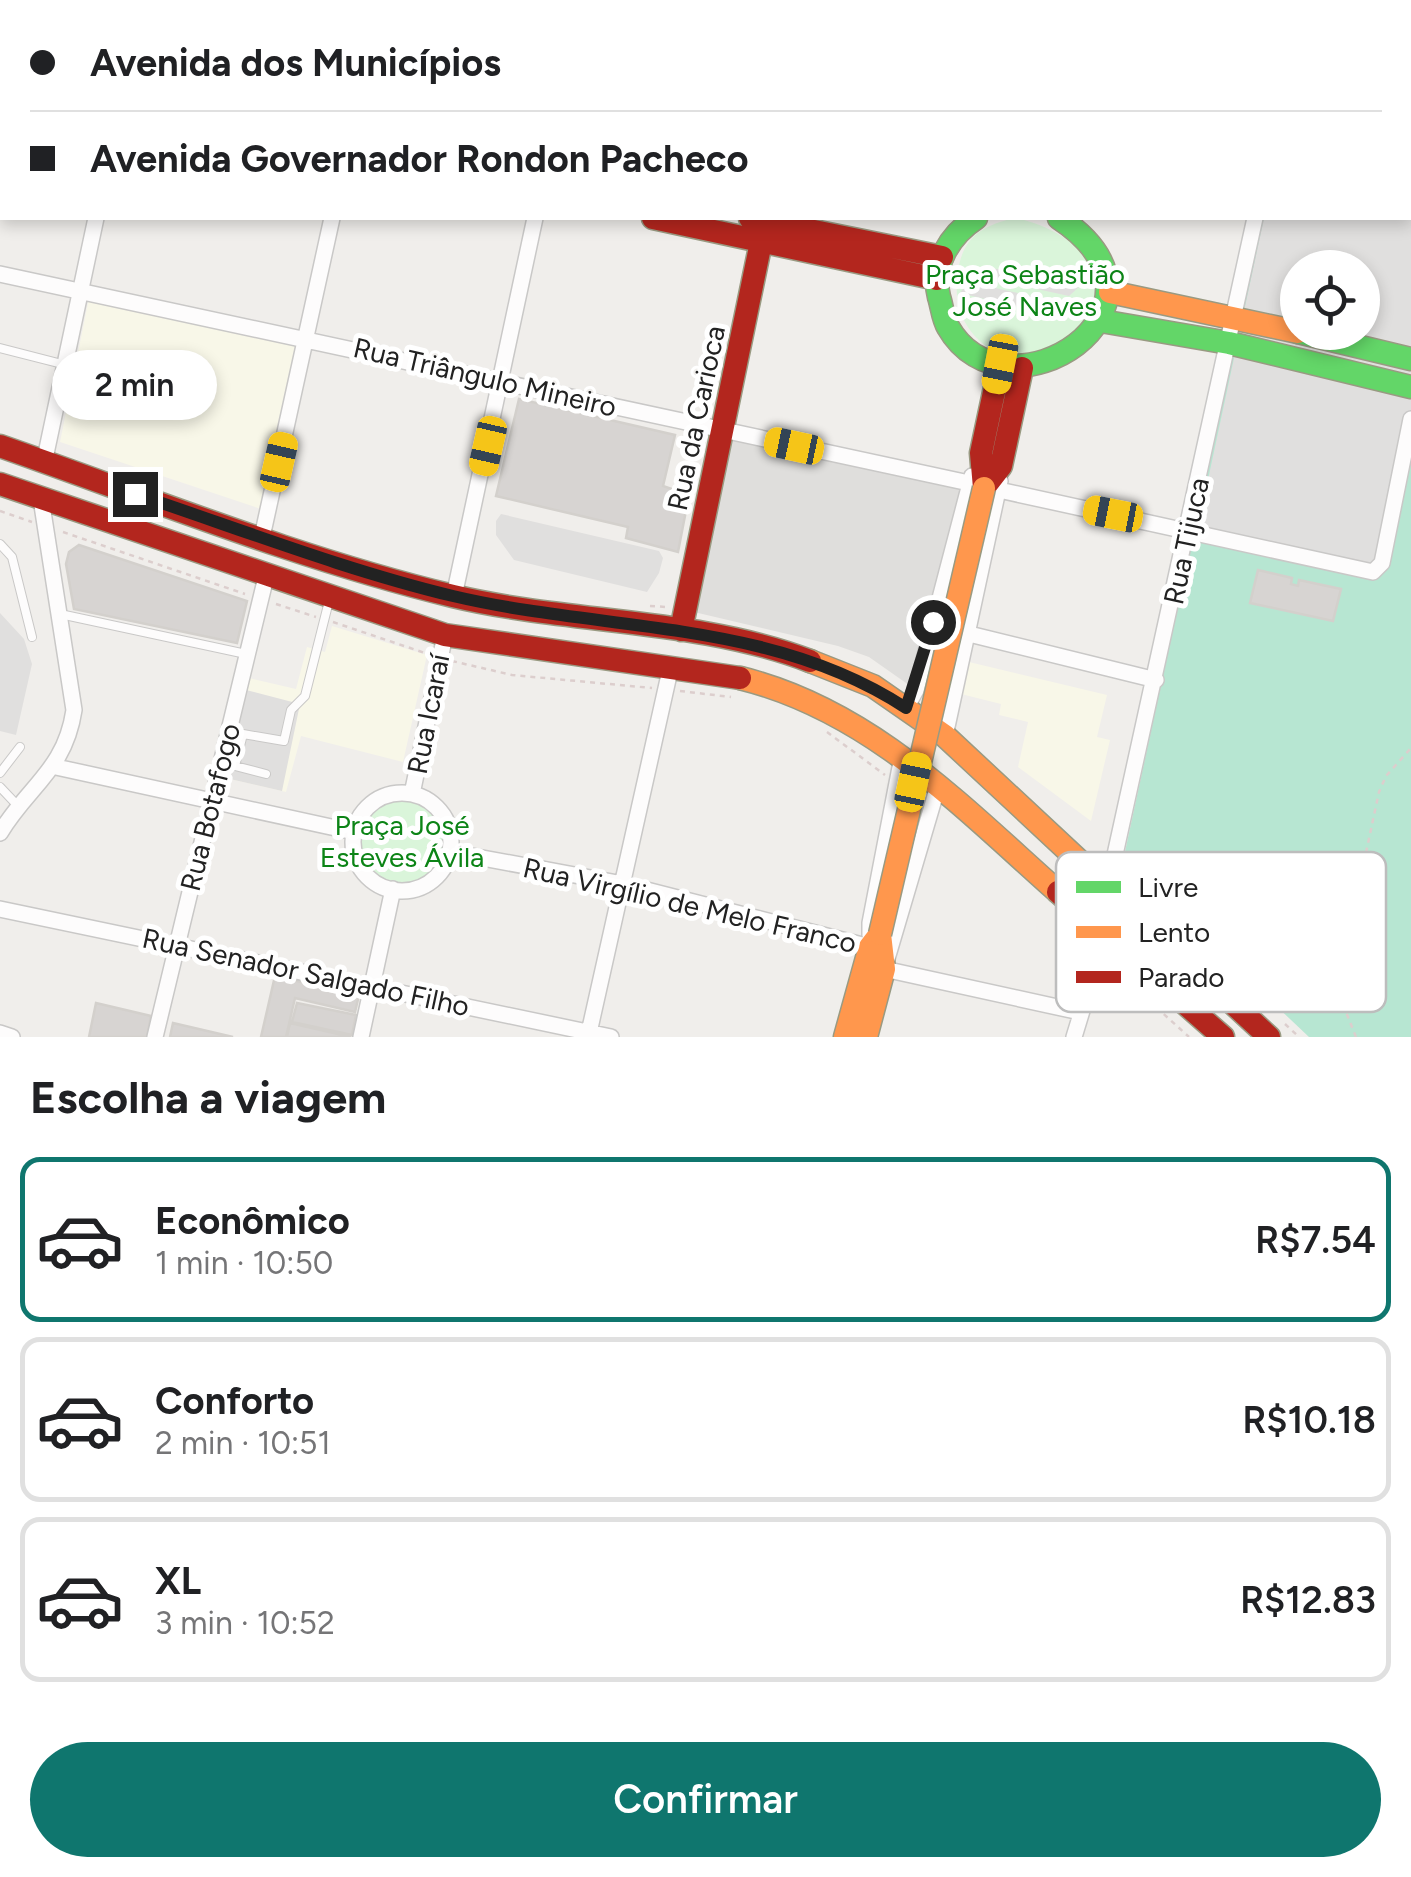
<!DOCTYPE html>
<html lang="pt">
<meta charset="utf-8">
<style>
:root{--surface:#fff;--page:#f2f2f2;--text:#202124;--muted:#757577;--line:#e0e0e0;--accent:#0f766e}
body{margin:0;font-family:Figtree,sans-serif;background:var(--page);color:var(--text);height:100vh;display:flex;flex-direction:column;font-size:38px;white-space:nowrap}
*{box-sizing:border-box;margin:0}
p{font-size:32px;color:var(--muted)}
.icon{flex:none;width:55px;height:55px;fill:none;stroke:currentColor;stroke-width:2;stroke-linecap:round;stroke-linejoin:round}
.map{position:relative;height:1037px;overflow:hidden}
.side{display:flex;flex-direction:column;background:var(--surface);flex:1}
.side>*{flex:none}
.banner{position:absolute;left:0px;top:0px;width:1412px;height:220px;box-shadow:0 5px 15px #0003;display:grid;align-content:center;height:220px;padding:0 30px;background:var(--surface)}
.controls{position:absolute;left:1280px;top:250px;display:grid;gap:20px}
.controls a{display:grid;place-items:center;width:100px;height:100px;border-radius:50%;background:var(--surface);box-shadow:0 5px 15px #0003;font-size:50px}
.end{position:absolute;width:45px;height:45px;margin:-22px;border:12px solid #222;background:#fff;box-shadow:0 0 0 5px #fff}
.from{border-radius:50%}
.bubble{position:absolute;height:70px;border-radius:35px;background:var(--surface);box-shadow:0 5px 15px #0003;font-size:32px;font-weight:600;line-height:70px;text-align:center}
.car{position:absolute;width:30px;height:60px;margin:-30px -15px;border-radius:12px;box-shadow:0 0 8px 2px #0007;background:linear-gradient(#f5c518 24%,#345 0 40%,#f5c518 0 76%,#345 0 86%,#f5c518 0)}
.banner b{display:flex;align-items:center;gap:35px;height:95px;font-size:38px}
.banner b+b{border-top:2px solid var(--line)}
.banner i{width:25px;height:25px;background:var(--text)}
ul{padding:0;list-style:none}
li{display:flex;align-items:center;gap:30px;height:165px;margin:0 20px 15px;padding:0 10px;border:5px solid var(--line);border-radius:20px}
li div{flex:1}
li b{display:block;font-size:38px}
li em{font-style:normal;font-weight:600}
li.current{border-color:var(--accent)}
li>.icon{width:90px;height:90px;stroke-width:1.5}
h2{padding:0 30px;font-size:45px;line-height:120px}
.action{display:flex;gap:20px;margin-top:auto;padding:20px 30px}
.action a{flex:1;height:115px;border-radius:60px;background:var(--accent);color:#fff;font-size:40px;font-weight:600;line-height:115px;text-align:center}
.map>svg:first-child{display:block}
.residential{fill:#dfdedc}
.education{fill:#f8f7e8}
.park{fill:#daf5da}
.pitch{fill:#b7e6d2;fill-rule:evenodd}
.parking{fill:#e0dfde;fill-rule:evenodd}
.building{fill:#d7d4d2;stroke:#d3d0cc;stroke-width:2.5}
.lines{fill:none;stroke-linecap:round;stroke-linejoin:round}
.lane-casing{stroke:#c9c8c7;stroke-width:10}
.street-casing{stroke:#c9c8c7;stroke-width:18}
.fast-casing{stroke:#999a82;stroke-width:25}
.slow-casing{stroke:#999a82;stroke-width:25}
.jam-casing{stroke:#999a82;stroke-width:25}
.path{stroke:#dccecd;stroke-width:2.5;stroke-dasharray:5 5;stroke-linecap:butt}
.lane{stroke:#fdfcfc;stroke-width:8}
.street{stroke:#fdfcfc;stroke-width:15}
.fast{stroke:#63d668;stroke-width:22}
.slow{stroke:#ff974d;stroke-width:22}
.jam{stroke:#b3261e;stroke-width:22}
.slow-bridge-casing{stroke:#999a82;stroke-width:25;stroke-linecap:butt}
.slow-bridge{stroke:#ff974d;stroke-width:22}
.route{stroke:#222;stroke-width:12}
.labels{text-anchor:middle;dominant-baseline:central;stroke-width:10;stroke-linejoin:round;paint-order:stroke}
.park-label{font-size:28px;fill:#0c8416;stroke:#fff}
.street-label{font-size:28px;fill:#222;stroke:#fff}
.key{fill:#fff;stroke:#bdbdbd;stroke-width:2.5}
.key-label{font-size:28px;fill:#222}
</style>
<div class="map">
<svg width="1411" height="1037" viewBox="0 0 1411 1037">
<rect width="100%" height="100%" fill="#f0eeeb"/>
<!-- residential -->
<path class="residential" d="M725,432L969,483L916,690L869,657L838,646L694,612Z"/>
<!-- education -->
<path class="education" d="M89,298L299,344L261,509L60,442Z
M332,626L427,655L403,762L301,736L286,792L230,779L225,773L249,678L296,689L307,647L325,652Z
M969,662L1107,695L1097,737L1110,740L1091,821L1018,767L1028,722L999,715L1001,704L961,694Z"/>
<!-- park -->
<path class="park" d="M1014,218C1066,227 1125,272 1084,327C1037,390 944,351 958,271C963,237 982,226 1014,218Z
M353 842a49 49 0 1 1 98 0a49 49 0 1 1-98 0Z"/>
<!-- pitch -->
<path class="pitch" d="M1308,0H1411V1037H1309L1123,861L1261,218H1410V2ZM1298,268H1362V332H1298Z"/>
<!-- parking -->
<path class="parking" d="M1411,163V419L1379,568L1197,531L1264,218H1410ZM1298,268H1362V332H1298Z
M983,266L1066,284L1079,287L1069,296L973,275Z
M968,282L1076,306L1064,318L960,293Z
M501,514L659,551L663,558L659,573L647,592L514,560L496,535V521Z
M0,613L24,639L32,664L16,735L0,731Z
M246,690L300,704L282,791L230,779L225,773Z"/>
<!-- building -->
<path class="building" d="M519,399L675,435L663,486L689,495L678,552L626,538L628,527L496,496Z
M79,545L247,601L237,643L74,609L66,564L69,552Z
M1258,570L1292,578L1291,584L1298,586L1299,580L1341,589L1333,621L1250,603Z
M275,976L359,995L355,1012L295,998L286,1037H261Z
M96,1003L151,1016L147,1037H89Z
M297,1003L356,1015L352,1035L292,1022Z
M173,1023L233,1037H170Z
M290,1023L351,1037H287Z"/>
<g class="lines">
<!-- lane casing -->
<g class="lane-casing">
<path id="lane" d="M1004,2L1005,0
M0,348L66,365
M0,544L12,557L32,637
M60,614L246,654
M0,773L20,747
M266,774L235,766L243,734L284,741L291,710L305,696L329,601
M0,787L19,807"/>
</g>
<!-- street casing -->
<g class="street-casing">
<path id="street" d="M664,0L675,2
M148,2V0
M379,2V0
M583,2L584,0
M1068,2L1069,0
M1097,2V0
M1300,2L1301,0
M1410,163H1411
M0,274L969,483
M44,463L96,218
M999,490L1373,572L1382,563L1411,419
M262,537L332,218
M454,596L535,218
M965,633L1156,680
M906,708L916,690L972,476
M945,736L1000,481
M56,767L354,832
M938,786L884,969L1080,1012
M353 842a49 49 0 1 1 98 0a49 49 0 1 1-98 0Z
M412,794L445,635
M0,833C29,785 65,770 74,710L41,499
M450,852L623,884L870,947V923L902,757
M1107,891L1255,218
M0,909L611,1037
M0,1033L12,1037
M155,1037L266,577
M361,1037L393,889
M588,1037L671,666
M1074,1037L1099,955L1113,941"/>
</g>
<!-- fast casing -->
<g class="fast-casing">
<path id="fast" d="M814,2L815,0
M0,51L2,52
M976,218C950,235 931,265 939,297C942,306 943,319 948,327C1006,429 1195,308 1059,218
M1101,321L1229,343L1411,387
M1298,332L1411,359"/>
</g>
<!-- slow casing -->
<g class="slow-casing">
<path id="slow" d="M1110,292L1298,332
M810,661L873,686L945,736L1106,886
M740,678C870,710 961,806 1058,892
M845,1037L870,947L880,934
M866,1037L884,969L880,934"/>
</g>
<!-- jam casing -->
<g class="jam-casing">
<path id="jam" d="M0,75L2,76
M653,218L937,279
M750,218L942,257
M0,446C149,498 299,559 453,596C570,624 698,618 810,661
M0,484L445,635L740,678
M984,488L1001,466L1022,368
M984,488L981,453L1000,364
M681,630L766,218
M1106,886L1269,1037
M1058,892L1223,1037"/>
</g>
<!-- path -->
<path class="path" d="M0,511L32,522
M63,532L245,594
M276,604L316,617
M650,606L667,607
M333,622L425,653
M452,661L512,675L652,688
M680,691L731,697
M827,732L885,775
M1125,874L1184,930
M1112,967L1189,1037
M1285,1024L1299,1037
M1356,1037L1342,1002L1340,974L1379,792L1386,776L1411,748"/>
<!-- lane -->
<use href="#lane" class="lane"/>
<!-- street -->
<use href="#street" class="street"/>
<!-- fast -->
<use href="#fast" class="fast"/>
<!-- slow -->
<use href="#slow" class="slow"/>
<!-- jam -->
<use href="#jam" class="jam"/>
<!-- slow-bridge casing -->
<g class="slow-bridge-casing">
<path id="slow-bridge" d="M880,934L984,488"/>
</g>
<!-- slow-bridge -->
<use href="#slow-bridge" class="slow-bridge"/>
</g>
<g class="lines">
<!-- route -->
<path class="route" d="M135,494C240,529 345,570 453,596C605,632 771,619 906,708L933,622"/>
</g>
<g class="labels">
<!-- park labels -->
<g class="park-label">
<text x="1025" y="274">Praça Sebastião<tspan x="1025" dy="32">José Naves</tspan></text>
<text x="402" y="825">Praça José<tspan x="402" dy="32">Esteves Ávila</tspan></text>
</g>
<!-- street labels -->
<g class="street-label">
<text transform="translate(485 377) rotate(13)">Rua Triângulo Mineiro</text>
<text transform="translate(696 418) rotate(-78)">Rua da Carioca</text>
<text transform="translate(1186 541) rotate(-78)">Rua Tijuca</text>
<text transform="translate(428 714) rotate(-79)">Rua Icaraí</text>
<text transform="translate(210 807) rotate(-76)">Rua Botafogo</text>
<text transform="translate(690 905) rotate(13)">Rua Virgílio de Melo Franco</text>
<text transform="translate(306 972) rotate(12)">Rua Senador Salgado Filho</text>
</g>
</g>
<!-- legend -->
<rect x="1056" y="852" width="330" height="160" rx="15" class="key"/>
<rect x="1076" y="881" width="45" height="12" fill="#63d668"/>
<rect x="1076" y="926" width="45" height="12" fill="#ff974d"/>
<rect x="1076" y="971" width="45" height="12" fill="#b3261e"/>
<g class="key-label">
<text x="1138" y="897">Livre</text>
<text x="1138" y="942">Lento</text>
<text x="1138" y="987">Parado</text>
</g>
</svg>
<div class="controls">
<a><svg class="icon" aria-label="locate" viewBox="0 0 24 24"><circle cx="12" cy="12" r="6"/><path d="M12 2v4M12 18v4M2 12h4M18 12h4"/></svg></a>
</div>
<i class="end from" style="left:933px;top:622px"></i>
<i class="end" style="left:135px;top:494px"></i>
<div class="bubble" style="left:52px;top:350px;width:165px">2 min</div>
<i class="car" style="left:1000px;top:364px;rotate:191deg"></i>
<i class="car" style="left:488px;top:446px;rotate:193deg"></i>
<i class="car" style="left:794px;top:446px;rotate:282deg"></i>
<i class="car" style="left:279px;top:462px;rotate:13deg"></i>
<i class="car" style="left:1113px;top:514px;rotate:281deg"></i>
<i class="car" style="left:913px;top:782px;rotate:12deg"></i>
<div class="banner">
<b><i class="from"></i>Avenida dos Municípios</b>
<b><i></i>Avenida Governador Rondon Pacheco</b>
</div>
</div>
<section class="side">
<h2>Escolha a viagem</h2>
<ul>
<li class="current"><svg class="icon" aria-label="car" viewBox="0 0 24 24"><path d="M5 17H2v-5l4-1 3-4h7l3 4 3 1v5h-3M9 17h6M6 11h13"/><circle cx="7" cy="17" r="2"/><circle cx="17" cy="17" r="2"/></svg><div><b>Econômico</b><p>1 min · 10:50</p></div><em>R$7.54</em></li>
<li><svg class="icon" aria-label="car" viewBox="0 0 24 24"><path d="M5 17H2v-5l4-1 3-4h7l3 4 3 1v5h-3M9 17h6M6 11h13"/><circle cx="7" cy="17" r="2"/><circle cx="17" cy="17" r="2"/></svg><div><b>Conforto</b><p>2 min · 10:51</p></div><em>R$10.18</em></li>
<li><svg class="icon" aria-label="car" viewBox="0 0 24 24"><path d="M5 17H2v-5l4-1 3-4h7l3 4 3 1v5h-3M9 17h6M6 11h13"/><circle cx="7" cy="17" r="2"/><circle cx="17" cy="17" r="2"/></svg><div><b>XL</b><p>3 min · 10:52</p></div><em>R$12.83</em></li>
</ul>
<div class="action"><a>Confirmar</a></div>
</section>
